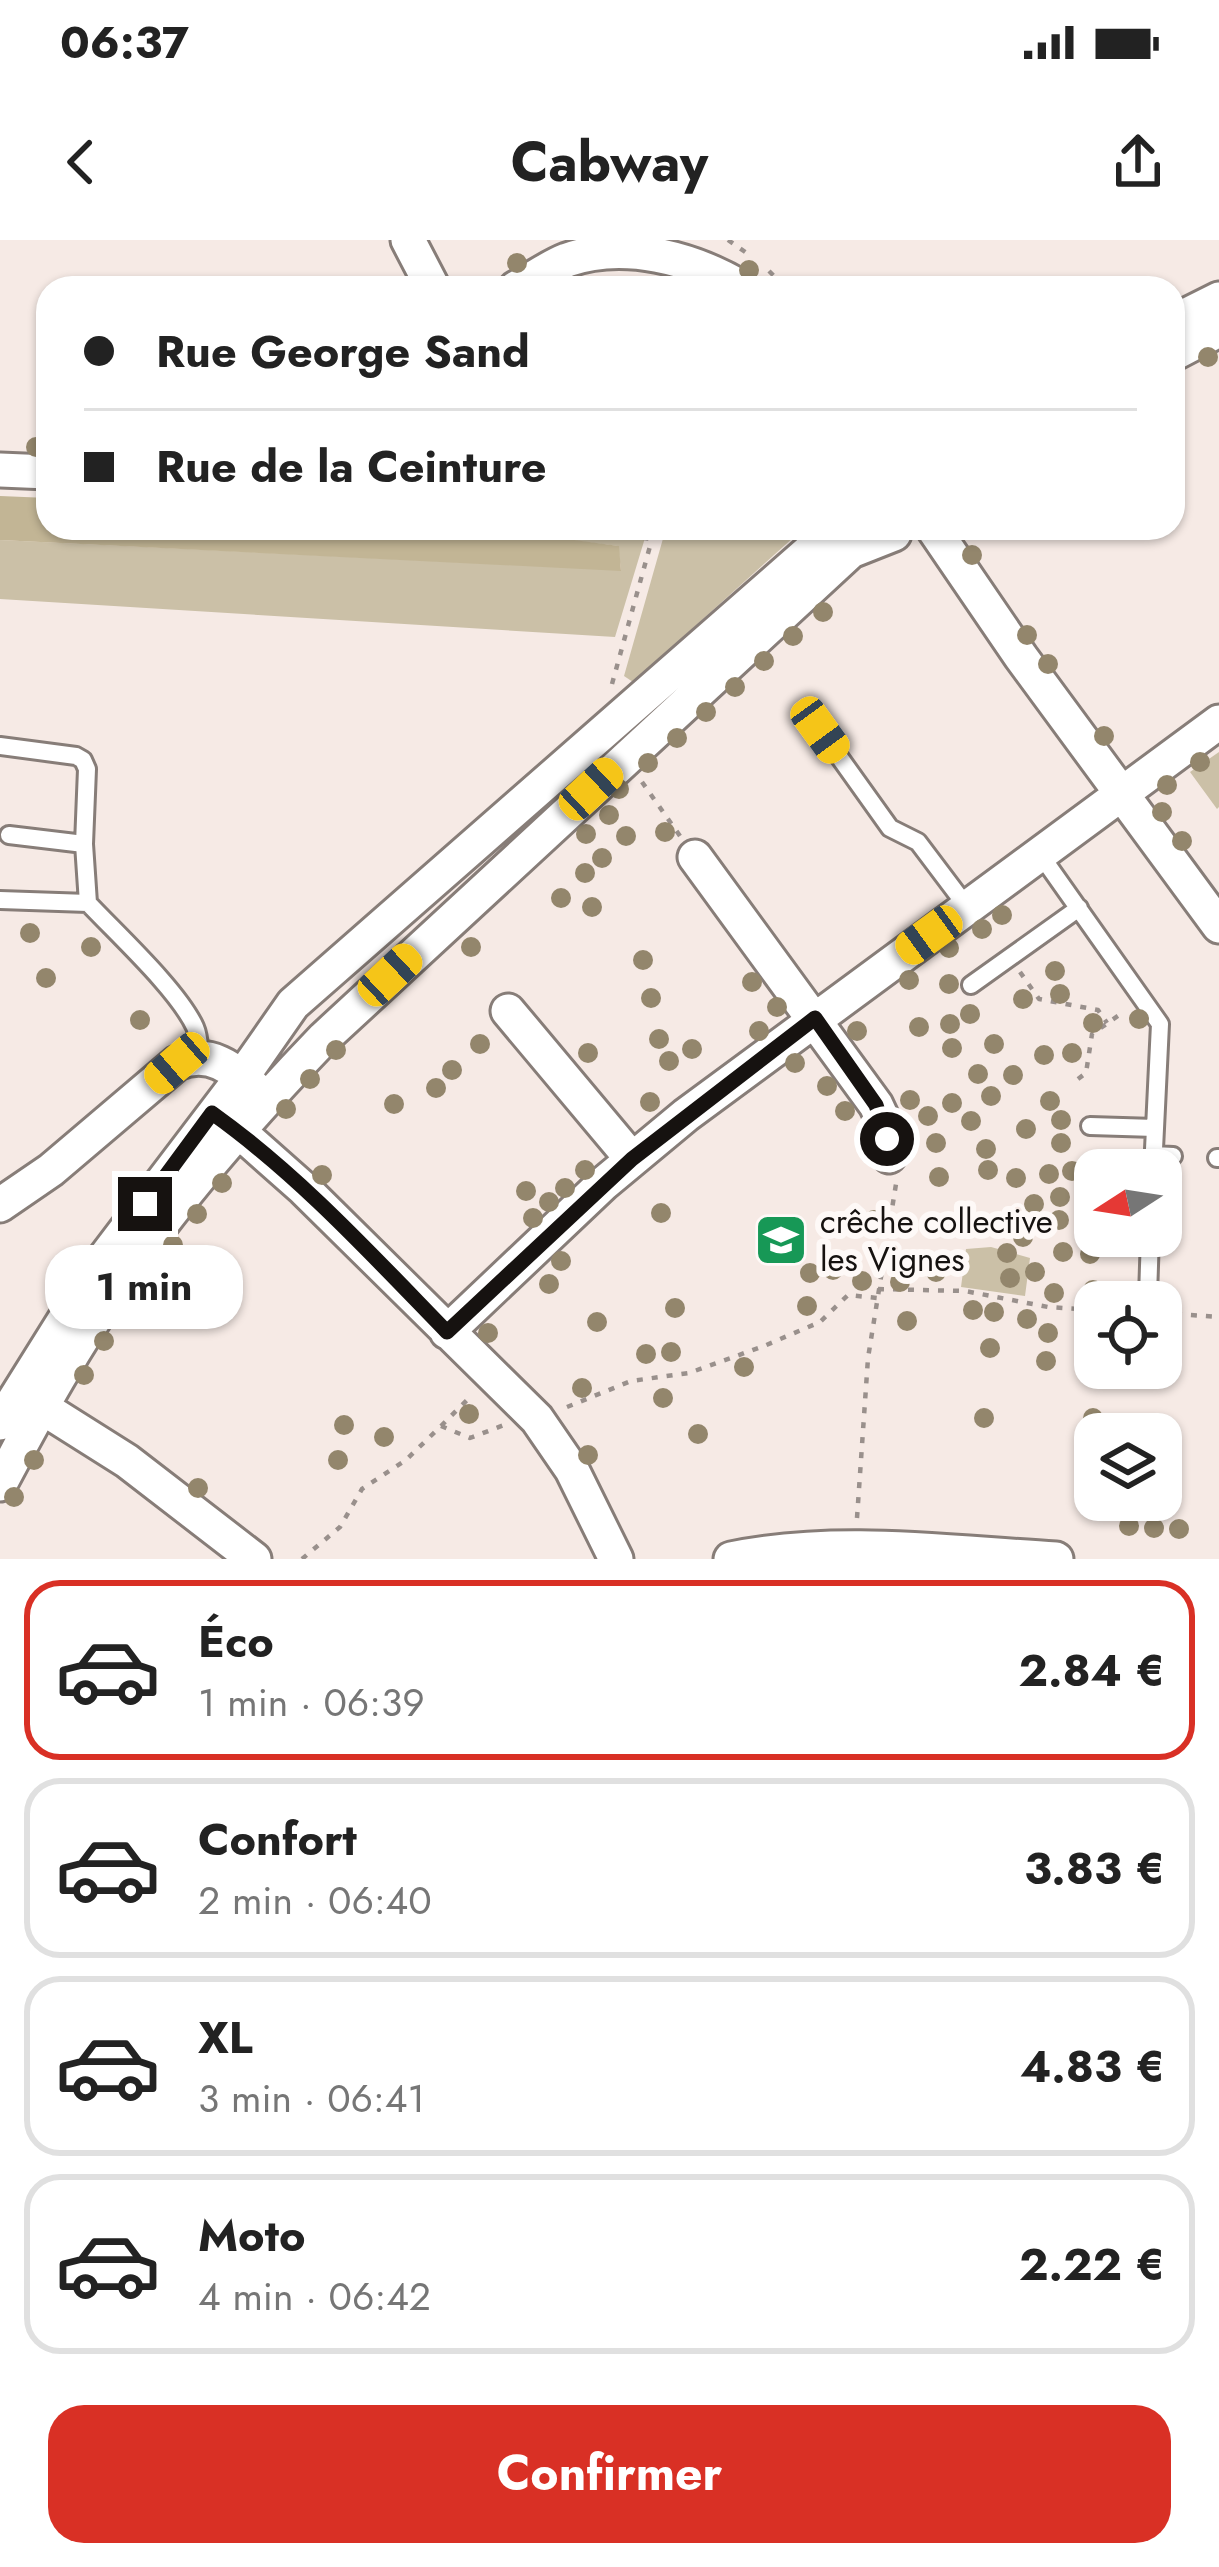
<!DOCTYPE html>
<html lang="fr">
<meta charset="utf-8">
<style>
:root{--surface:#fff;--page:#f2f2f2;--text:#222;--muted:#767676;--line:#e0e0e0;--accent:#d93025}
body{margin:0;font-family:Jost,sans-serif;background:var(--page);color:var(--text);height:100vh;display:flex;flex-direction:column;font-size:45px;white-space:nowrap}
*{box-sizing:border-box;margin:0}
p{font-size:39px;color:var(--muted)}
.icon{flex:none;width:66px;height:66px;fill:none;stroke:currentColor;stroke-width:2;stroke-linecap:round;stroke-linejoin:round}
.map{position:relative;height:1319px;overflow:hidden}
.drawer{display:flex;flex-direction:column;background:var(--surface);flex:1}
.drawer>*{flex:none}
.guide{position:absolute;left:36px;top:36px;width:1149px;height:264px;border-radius:36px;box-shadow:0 3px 9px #0004;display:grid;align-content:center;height:264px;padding:0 48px;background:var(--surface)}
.needle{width:78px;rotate:258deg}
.controls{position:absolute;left:1074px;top:909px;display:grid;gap:24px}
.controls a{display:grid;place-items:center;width:108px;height:108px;border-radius:24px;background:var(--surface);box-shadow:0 3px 9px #0004;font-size:60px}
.end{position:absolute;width:54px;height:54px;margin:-27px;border:15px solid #161210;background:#fff;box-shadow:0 0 0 6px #fff}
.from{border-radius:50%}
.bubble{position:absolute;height:84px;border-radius:36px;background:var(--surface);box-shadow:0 3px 9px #0004;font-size:39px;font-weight:700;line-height:84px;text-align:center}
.car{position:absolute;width:36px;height:72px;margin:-36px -18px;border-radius:15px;box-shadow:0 0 9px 3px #0007;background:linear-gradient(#f5c518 24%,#345 0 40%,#f5c518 0 76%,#345 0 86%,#f5c518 0)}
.guide b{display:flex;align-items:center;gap:42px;height:114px;font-size:45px}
.guide b+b{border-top:3px solid var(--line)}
.guide i{width:30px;height:30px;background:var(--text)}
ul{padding:21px 0 0;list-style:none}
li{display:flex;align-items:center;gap:36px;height:180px;margin:0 24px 18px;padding:0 24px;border:6px solid var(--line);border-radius:36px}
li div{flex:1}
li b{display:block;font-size:45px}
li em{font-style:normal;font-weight:700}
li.current{border-color:var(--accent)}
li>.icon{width:108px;height:108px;stroke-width:1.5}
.primary-button{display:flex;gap:24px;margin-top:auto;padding:24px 48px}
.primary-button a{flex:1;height:138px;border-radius:36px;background:var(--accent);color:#fff;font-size:48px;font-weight:700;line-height:138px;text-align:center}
.status{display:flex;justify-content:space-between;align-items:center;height:84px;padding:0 60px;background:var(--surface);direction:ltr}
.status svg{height:33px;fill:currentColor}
header{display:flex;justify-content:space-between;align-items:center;height:156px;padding:0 48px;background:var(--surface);font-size:54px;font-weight:700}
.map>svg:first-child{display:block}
.green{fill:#cbc0a7}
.forest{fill:#c2b595}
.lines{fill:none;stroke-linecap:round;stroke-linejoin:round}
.service-casing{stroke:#877d78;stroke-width:22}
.minor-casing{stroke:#877d78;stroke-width:39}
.path{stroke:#99908c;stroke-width:4.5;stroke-dasharray:6 9;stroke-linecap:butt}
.service{stroke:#fff;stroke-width:16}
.minor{stroke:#fff;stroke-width:33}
.tree{fill:#93866c}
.route{stroke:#161210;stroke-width:15}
.labels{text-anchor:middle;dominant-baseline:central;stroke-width:12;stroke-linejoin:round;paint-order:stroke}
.poi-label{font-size:33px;fill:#161210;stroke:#fef9f7;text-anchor:start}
</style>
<div class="status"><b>06:37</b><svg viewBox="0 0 49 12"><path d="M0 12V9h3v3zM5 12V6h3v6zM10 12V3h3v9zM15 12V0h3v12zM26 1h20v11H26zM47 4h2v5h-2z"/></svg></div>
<header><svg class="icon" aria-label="back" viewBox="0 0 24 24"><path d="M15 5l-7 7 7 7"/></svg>Cabway<svg class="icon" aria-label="share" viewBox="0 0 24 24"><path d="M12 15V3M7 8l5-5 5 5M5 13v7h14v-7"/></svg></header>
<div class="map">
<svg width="1219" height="1319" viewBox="0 0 1219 1319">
<rect width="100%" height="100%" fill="#f6eae5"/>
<!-- green -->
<path class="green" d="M472,288H648L615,397L0,359V300L621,330L618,306Z
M666,288H804L633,442L624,436Z
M1219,512V567L1217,569L1190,532Z
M991,1007L1030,1018L1025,1056L961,1047L966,1009Z"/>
<!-- forest -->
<path class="forest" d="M0,256L48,258V288H485L619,306L621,331L0,300Z"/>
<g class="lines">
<!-- service casing -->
<g class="service-casing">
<path id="service" d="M820,490L890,588L918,602L967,667
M0,506L76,516L83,520L87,529L84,604L88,663
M9,595L84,604
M1040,614L1160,784L1153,930
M0,660L88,663C118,695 178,750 195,787C199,796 199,806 200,816
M971,745L1079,668
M1090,886L1155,888
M1154,915L1173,916
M1217,918H1219
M1148,1056L1150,996"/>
</g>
<!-- minor casing -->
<g class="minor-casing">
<path id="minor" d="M408,0L433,48
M516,48C533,39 549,27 567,20C624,0 692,18 742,48
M1173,82L1219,59
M1173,114L1219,90
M0,230L48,232
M933,288L1021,417L1219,686
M695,617L876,865L883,880L889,916
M508,771L632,919
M219,878L251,902L304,949L537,1179L572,1230L616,1319
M0,965L51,930L177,823C211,808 234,830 259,852
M447,1092L603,944L686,875L1219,482
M43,1168L127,1221L254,1319
M0,1183L97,1028L242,837L293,764L836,288
M0,1244C37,1174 76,1103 122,1038C182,952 252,873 324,798L851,311L894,294
M731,1319C838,1297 949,1313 1056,1319"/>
</g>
<!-- path -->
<path class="path" d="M728,0L751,16
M769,31L786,48
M553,288L653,299
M612,444L655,288
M642,542L680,596
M1020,732L1039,759L1098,770L1107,783
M1078,839L1086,833L1092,794L1125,771
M878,1049L965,1051L1048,1067L1095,1070
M1161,1073L1219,1077
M567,1167L631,1141L689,1133L764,1106L820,1082L848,1055L877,1058
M441,1186L471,1156
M857,1278L868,1118L896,944
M302,1319L340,1287L362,1249L406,1220L441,1186L470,1198L504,1185"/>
<!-- service -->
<use href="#service" class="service"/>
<!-- minor -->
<use href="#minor" class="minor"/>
</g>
<!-- trees -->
<g class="tree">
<circle cx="517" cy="23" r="10"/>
<circle cx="749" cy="30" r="10"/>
<circle cx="1208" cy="117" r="10"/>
<circle cx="36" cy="207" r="10"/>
<circle cx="972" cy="315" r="10"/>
<circle cx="823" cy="372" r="10"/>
<circle cx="1027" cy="395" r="10"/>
<circle cx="793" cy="396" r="10"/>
<circle cx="764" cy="421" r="10"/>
<circle cx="1048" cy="424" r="10"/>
<circle cx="735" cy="447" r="10"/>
<circle cx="706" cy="472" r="10"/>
<circle cx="1104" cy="496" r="10"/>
<circle cx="677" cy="498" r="10"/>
<circle cx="1200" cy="522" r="10"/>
<circle cx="648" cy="523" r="10"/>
<circle cx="1167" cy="545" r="10"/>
<circle cx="619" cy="549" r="10"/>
<circle cx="1162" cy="572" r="10"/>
<circle cx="609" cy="575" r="10"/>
<circle cx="665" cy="592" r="10"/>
<circle cx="586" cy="594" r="10"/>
<circle cx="626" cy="596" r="10"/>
<circle cx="1182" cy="601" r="10"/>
<circle cx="602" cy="618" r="10"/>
<circle cx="585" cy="633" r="10"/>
<circle cx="561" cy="658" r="10"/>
<circle cx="592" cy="667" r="10"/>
<circle cx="1002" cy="675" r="10"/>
<circle cx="982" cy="689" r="10"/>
<circle cx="30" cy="693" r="10"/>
<circle cx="91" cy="707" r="10"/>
<circle cx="471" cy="707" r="10"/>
<circle cx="949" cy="708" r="10"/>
<circle cx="643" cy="720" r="10"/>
<circle cx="1055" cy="731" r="10"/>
<circle cx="46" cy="738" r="10"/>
<circle cx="909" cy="740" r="10"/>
<circle cx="752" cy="742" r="10"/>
<circle cx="949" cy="744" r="10"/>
<circle cx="1060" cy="754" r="10"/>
<circle cx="651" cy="758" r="10"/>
<circle cx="1023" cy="759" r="10"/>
<circle cx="777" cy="767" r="10"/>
<circle cx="970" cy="774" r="10"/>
<circle cx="1139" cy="779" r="10"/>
<circle cx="140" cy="780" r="10"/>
<circle cx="1093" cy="783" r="10"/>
<circle cx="950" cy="784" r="10"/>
<circle cx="919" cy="787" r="10"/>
<circle cx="759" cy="791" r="10"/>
<circle cx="857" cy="791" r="10"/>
<circle cx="659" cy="799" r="10"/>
<circle cx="480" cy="804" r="10"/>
<circle cx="994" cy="804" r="10"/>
<circle cx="952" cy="808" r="10"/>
<circle cx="692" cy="809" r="10"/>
<circle cx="336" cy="810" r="10"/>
<circle cx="588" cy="813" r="10"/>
<circle cx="1072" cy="813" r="10"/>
<circle cx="1044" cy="815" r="10"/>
<circle cx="669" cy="821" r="10"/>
<circle cx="795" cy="823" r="10"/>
<circle cx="452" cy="830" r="10"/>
<circle cx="978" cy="834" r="10"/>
<circle cx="1013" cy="835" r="10"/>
<circle cx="310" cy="839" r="10"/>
<circle cx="827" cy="846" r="10"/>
<circle cx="436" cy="848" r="10"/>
<circle cx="991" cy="856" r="10"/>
<circle cx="910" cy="860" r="10"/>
<circle cx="1050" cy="861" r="10"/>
<circle cx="650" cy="862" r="10"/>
<circle cx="952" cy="863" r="10"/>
<circle cx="394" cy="864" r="10"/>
<circle cx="286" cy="869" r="10"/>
<circle cx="845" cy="871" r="10"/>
<circle cx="928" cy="876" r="10"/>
<circle cx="1061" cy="880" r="10"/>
<circle cx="971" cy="881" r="10"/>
<circle cx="1026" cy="889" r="10"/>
<circle cx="936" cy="903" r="10"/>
<circle cx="1061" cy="903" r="10"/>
<circle cx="986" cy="909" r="10"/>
<circle cx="585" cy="930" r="10"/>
<circle cx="988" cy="930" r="10"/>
<circle cx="1072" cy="931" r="10"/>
<circle cx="1049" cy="934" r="10"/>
<circle cx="322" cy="935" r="10"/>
<circle cx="939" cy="937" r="10"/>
<circle cx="1016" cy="938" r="10"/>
<circle cx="222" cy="943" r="10"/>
<circle cx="565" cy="948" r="10"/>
<circle cx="526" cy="951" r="10"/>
<circle cx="1060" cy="957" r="10"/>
<circle cx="549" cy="962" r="10"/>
<circle cx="1034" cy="964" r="10"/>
<circle cx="661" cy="973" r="10"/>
<circle cx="197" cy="974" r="10"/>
<circle cx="533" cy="978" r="10"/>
<circle cx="874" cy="980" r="10"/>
<circle cx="1059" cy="980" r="10"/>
<circle cx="1023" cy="997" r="10"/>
<circle cx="173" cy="1005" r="10"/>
<circle cx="1063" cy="1012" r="10"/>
<circle cx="1007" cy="1013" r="10"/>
<circle cx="1090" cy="1014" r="10"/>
<circle cx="561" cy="1021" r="10"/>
<circle cx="833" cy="1030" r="10"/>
<circle cx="936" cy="1032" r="10"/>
<circle cx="1035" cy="1032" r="10"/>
<circle cx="810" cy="1033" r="10"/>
<circle cx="149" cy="1037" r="10"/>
<circle cx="1010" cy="1038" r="10"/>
<circle cx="862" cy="1041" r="10"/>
<circle cx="900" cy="1042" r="10"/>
<circle cx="549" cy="1044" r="10"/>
<circle cx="1093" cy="1050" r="10"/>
<circle cx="1054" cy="1053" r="10"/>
<circle cx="807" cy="1066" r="10"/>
<circle cx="125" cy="1068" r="10"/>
<circle cx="675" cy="1068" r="10"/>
<circle cx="973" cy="1070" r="10"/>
<circle cx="994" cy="1072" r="10"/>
<circle cx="1027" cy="1079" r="10"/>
<circle cx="907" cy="1081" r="10"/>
<circle cx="597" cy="1082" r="10"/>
<circle cx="488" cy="1093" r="10"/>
<circle cx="1048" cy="1093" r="10"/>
<circle cx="104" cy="1101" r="10"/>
<circle cx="990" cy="1108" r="10"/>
<circle cx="671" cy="1112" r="10"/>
<circle cx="646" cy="1114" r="10"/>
<circle cx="1046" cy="1121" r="10"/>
<circle cx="744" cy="1127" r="10"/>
<circle cx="84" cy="1135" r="10"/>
<circle cx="582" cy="1148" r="10"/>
<circle cx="663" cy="1158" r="10"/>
<circle cx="469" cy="1174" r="10"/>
<circle cx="984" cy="1178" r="10"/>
<circle cx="1093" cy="1178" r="10"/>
<circle cx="344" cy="1185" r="10"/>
<circle cx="698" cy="1194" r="10"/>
<circle cx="384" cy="1197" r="10"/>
<circle cx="588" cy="1215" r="10"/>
<circle cx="34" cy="1220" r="10"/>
<circle cx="338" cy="1220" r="10"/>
<circle cx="198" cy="1248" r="10"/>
<circle cx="14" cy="1257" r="10"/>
<circle cx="1129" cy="1286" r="10"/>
<circle cx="1154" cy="1288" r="10"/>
<circle cx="1179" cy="1289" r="10"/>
</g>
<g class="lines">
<!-- route -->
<path class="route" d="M145,964L212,873C299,935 373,1016 447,1092L632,919L815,778L876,865L887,899"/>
</g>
<!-- icons -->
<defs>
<g id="school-square" transform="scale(2.7)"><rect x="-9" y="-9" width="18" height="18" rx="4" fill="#179856" stroke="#fef9f7"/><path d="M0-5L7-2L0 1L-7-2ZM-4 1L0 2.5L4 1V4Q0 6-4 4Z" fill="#fff"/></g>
</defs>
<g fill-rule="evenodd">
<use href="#school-square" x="781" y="1000"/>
</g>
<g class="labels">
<!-- poi labels -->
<g class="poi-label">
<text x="820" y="981">crêche collective<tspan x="820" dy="38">les Vignes</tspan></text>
</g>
</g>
</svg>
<div class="controls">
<a><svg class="needle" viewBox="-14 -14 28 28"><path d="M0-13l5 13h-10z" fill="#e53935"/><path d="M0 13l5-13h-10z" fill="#767676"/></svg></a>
<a><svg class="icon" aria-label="locate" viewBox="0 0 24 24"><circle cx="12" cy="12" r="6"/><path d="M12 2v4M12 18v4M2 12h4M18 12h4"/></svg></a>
<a><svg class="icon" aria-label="layers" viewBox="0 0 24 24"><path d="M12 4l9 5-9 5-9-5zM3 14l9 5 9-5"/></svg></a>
</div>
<i class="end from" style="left:887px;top:899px"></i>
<i class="end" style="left:145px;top:964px"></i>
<div class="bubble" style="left:45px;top:1005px;width:198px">1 min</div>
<i class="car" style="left:820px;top:490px;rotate:144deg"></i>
<i class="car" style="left:591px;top:549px;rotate:47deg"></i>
<i class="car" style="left:929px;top:695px;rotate:234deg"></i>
<i class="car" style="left:390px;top:735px;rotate:47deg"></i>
<i class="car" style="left:177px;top:823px;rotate:229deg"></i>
<div class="guide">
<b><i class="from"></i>Rue George Sand</b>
<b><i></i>Rue de la Ceinture</b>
</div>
</div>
<section class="drawer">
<ul>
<li class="current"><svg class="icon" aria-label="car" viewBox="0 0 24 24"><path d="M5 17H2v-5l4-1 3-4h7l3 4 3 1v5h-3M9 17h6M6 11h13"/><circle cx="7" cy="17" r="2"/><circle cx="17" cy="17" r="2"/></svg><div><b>Éco</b><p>1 min · 06:39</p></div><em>2.84 €</em></li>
<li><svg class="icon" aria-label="car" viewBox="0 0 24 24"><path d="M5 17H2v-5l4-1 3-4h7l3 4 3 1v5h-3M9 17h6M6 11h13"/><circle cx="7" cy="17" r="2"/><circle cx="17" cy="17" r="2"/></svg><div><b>Confort</b><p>2 min · 06:40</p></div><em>3.83 €</em></li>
<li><svg class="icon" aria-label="car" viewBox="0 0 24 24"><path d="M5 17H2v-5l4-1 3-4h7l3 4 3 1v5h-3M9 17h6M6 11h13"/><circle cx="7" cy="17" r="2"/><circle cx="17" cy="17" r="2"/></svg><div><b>XL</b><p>3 min · 06:41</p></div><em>4.83 €</em></li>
<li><svg class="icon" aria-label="car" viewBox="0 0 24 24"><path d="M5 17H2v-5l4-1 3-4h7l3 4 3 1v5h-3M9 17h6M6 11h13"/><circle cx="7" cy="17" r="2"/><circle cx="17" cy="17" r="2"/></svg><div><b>Moto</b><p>4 min · 06:42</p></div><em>2.22 €</em></li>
</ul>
<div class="primary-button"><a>Confirmer</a></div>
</section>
